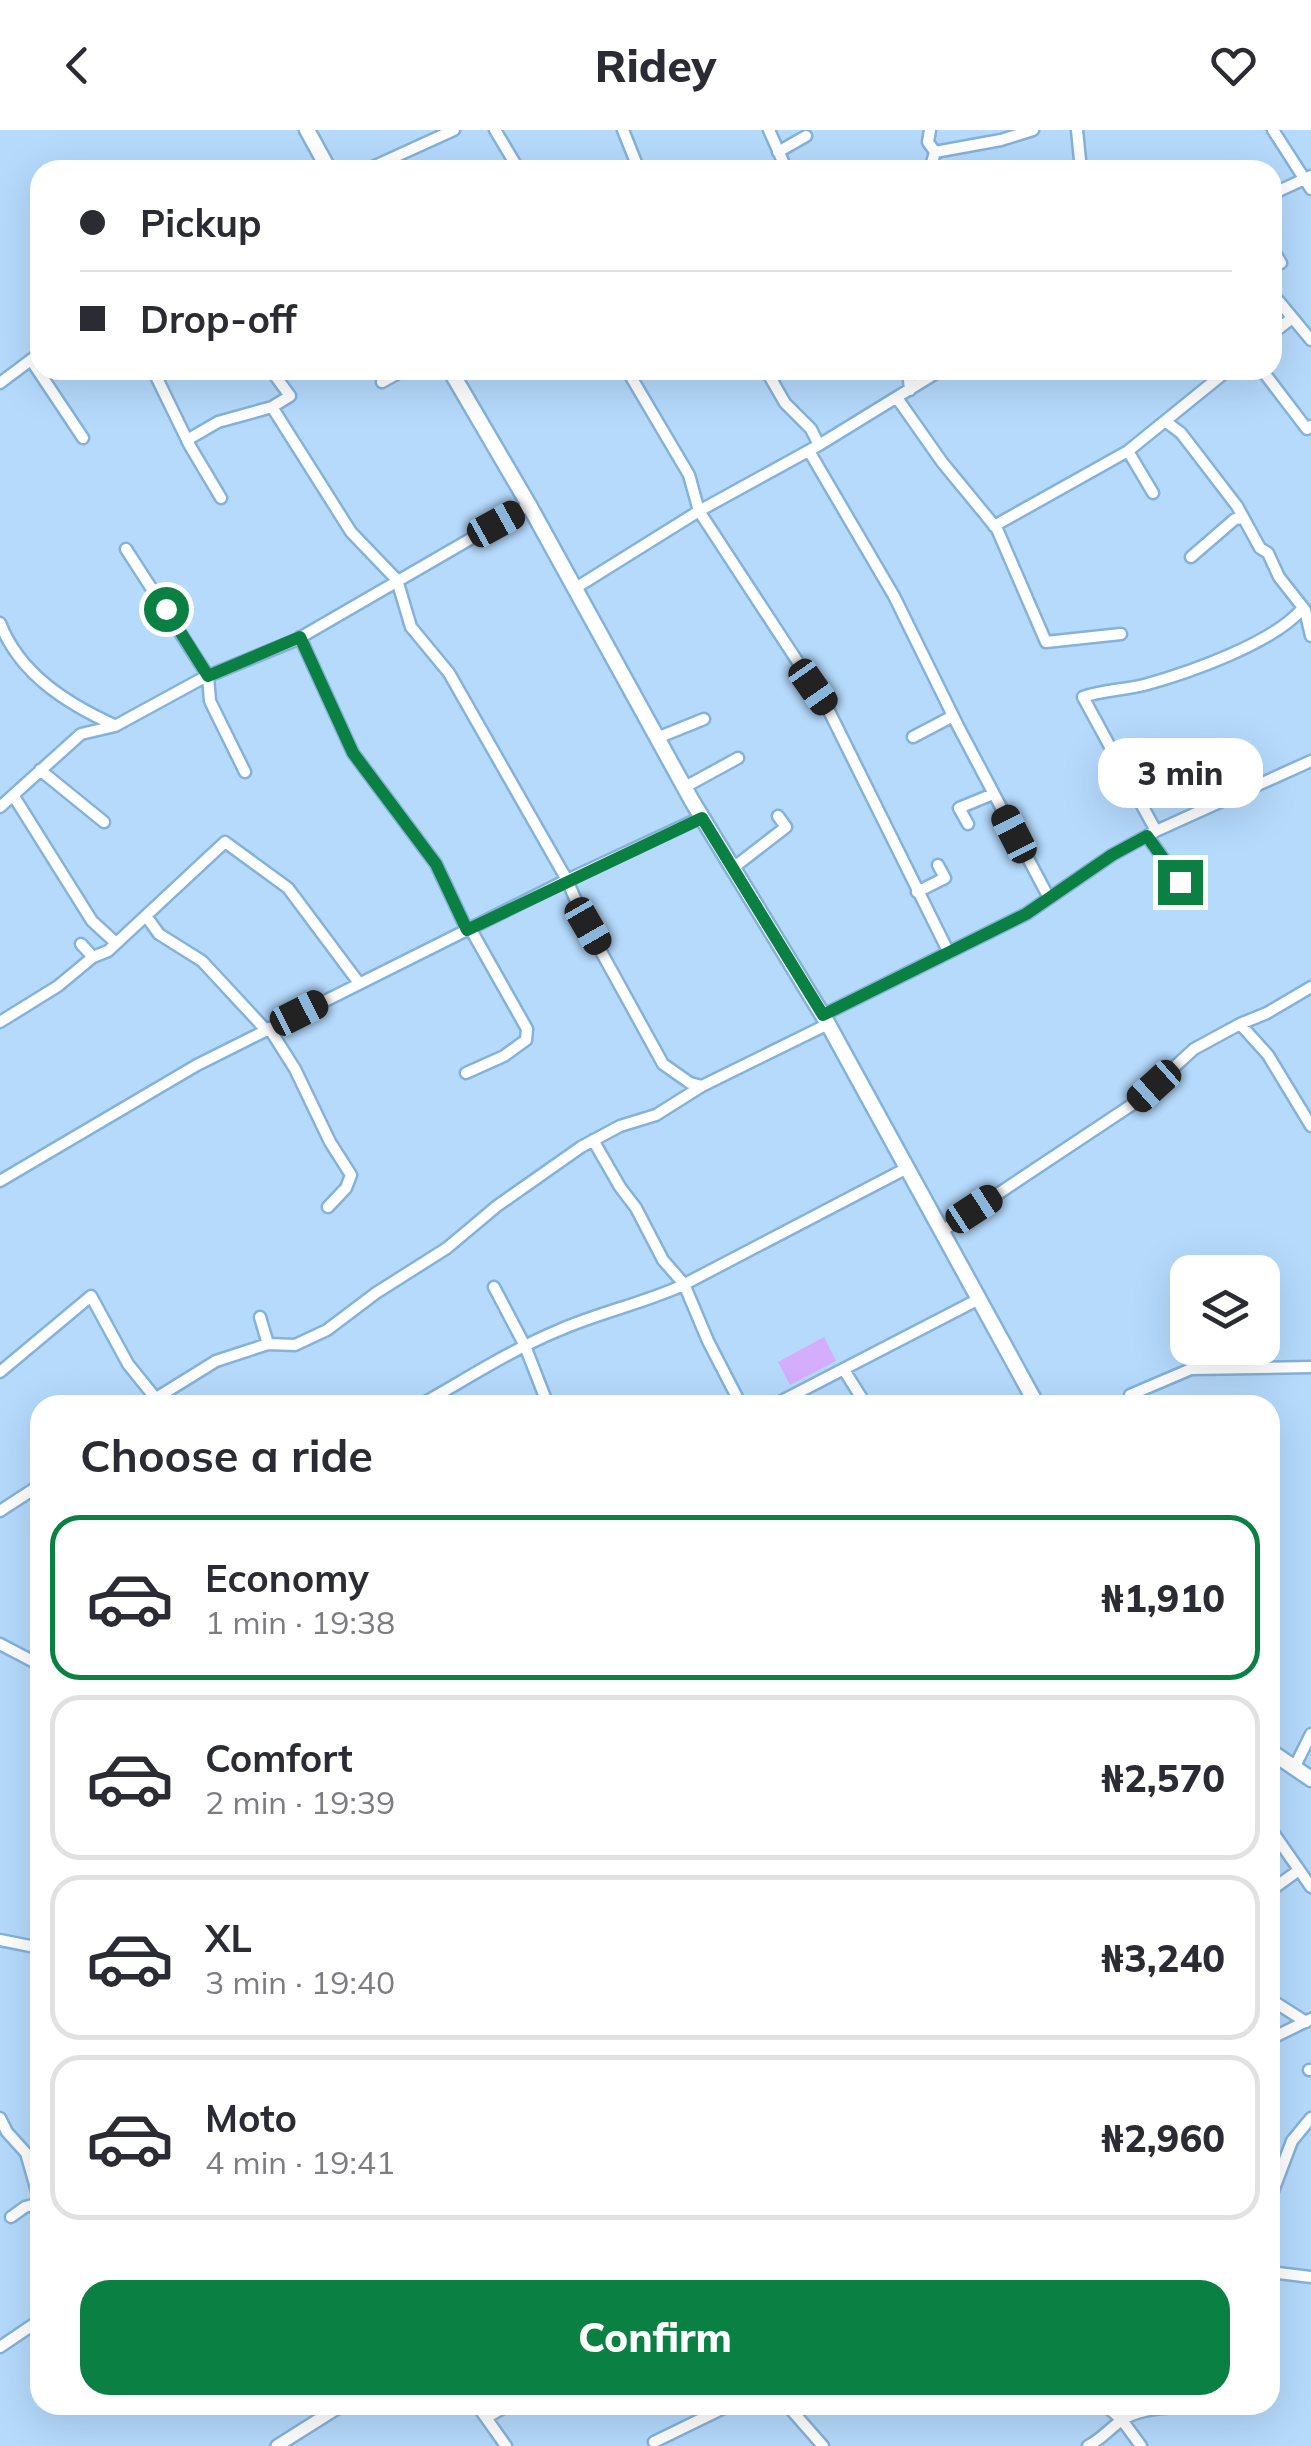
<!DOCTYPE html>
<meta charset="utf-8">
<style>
:root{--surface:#fff;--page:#f7f7f7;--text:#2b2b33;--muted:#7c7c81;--line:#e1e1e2;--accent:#0b8043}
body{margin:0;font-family:Mulish,sans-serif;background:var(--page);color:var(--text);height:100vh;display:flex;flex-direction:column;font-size:38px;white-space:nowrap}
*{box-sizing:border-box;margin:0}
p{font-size:32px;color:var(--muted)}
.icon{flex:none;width:55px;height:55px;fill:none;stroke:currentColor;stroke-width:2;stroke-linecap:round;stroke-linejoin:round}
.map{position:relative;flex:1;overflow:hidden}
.side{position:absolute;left:30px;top:1265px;width:1250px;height:1020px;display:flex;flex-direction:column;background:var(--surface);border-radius:30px;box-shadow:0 10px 40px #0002}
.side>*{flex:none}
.banner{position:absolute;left:30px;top:30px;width:1252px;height:220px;border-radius:30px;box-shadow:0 10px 40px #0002;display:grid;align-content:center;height:220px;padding:0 50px;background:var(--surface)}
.tools{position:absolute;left:1170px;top:1125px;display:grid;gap:20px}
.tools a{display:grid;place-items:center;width:110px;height:110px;border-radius:20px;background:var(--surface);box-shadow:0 10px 40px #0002;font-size:50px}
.end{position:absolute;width:45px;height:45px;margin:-22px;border:12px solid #0b8043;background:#fff;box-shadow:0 0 0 5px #fff}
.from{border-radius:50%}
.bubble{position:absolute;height:70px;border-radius:30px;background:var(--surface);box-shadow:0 10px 40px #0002;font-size:32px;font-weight:800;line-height:70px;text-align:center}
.car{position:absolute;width:30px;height:60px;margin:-30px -15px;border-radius:12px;box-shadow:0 0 8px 2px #0007;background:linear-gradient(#222 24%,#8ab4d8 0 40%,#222 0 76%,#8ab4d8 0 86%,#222 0)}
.banner b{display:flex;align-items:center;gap:35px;height:95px;font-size:38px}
.banner b+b{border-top:2px solid var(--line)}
.banner i{width:25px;height:25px;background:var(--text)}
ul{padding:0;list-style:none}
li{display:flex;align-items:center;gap:30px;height:165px;margin:0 20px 15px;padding:0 30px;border:5px solid var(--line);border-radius:30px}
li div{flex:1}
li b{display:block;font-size:38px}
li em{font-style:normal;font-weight:800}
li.current{border-color:var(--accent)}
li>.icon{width:90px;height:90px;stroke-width:1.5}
h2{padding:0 50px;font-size:45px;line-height:120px}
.cta{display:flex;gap:20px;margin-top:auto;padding:20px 50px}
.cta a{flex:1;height:115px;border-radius:30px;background:var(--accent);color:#fff;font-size:40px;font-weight:800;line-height:115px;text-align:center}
header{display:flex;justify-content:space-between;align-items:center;height:130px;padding:0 50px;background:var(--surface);font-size:45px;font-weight:800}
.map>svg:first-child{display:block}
.green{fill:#d4aefd}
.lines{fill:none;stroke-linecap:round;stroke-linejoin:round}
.minor-casing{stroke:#85b2da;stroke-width:15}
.tertiary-casing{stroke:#85b2da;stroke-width:16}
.secondary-casing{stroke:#85b2da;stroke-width:19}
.minor{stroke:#fff;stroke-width:10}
.tertiary{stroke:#fff;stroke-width:11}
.secondary{stroke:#fff;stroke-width:14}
.route{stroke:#0b8043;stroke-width:12}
</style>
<header><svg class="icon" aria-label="back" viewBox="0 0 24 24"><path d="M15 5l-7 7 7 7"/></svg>Ridey<svg class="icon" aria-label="heart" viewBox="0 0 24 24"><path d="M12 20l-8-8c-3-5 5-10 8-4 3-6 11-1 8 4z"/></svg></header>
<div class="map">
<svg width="1311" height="2316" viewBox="0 0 1311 2316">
<rect width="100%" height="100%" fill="#b5dafc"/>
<!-- green -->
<path class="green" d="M824,1207L836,1231L790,1255L778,1232Z"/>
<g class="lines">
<!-- minor casing -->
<g class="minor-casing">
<path id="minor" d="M495,0L519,40H524
M623,0L639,40
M769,0L784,34L790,40
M930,0L928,12L935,22
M1077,0L1081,40
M1273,0L1311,59
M778,22L806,6
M366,40L454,0
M930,40L935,22L1001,10L1033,0
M1272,64L1311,46
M1272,118L1281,133L1272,137
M1272,163L1311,210
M1272,204L1292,188
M31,230L83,308
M153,240L190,316L221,368
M271,240L290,266L272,277L351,402L397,450L411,497L449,543L567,750L587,796L663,934L690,953L702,956
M627,240L689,345L699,381L826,575L948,821
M766,240L785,273L811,299L819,315
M908,240L910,260
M1262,240L1307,299L1311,296
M382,252L404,240
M0,253L40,223
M897,268L942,332L997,399L1046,512L1121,504
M1165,291L1181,303L1237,376L1260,418L1268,423L1279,447L1305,480L1311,506
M187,310L218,292L272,277
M809,321L894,466L958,596L1049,768
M1128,321L1153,363
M994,396L1128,321L1228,240
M126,419L208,546L210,571L245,642
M1191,427L1235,389L1243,388
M574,459L699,381L819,315L941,240
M0,493C20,544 66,573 114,595
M300,507L353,623L436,734L467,800
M913,607L953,586
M657,608L704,589
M40,640L104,692
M685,657L738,628
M13,665L92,791L116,813
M0,677L81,604L115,596L203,548L296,510L529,375
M968,694L959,678L993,664
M1156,701L1311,631
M1147,706L1195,772
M733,738L786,697L778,686
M917,762L945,748L938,735
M146,786L159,804L202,831L266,900
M93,827L108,821L225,712L288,758L359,853
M823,885L1026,784L1112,725L1156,701L1083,567C1102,560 1124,560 1144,555C1188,543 1274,513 1303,478
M0,892L58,856L93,827L81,814
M1240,894L1268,925L1311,996
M269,898L295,939L330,1012L351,1045L346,1058L328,1077
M466,943L504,926L526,910L527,899L470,798
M593,1010L620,1057L636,1078L663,1130L684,1154L708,1211L741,1275
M0,1051L197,935L567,750L702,687
M942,1101L1136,972L1194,919L1240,894L1267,883L1311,857
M494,1157L525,1216L548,1275
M260,1187L268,1214
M844,1240L866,1275
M0,1242L91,1166L128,1234L161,1275
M145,1275L216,1231L268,1214L295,1215L327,1200L376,1163L447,1118L497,1076L581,1017L620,996L656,985L702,956L828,894
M420,1275C465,1250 509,1221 557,1201C597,1183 641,1174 681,1156L907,1038
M774,1275L979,1169
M1142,1275L1130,1265L1191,1239L1311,1237
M0,1381L40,1355
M0,1514L40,1535
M1294,1638L1311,1604
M1270,1698L1311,1757
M1270,1761L1299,1740
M0,1810L40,1818
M1273,1871L1306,1892
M1270,1909L1311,1889
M1309,1940H1311
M0,1988L7,2002L26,2023L40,2072
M1270,2069L1292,2011L1311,1988
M11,2087L25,2077L40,2073
M1270,2142L1311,2147
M0,2217L40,2190
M477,2275L506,2316
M787,2275L823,2316
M1105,2275L1122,2290L1141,2316
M486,2288L508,2275
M654,2312L730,2275
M1088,2316C1103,2308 1109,2299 1122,2290C1140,2278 1167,2278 1188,2275"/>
</g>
<!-- tertiary casing -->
<g class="tertiary-casing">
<path id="tertiary" d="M277,2316L342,2275"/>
</g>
<!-- secondary casing -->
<g class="secondary-casing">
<path id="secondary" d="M307,0L329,40
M450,240L529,375L692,671L828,894L1037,1275
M1270,1621L1311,1649"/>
</g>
<!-- minor -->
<use href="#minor" class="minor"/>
<!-- tertiary -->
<use href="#tertiary" class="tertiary"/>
<!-- secondary -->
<use href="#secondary" class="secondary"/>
</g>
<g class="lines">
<!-- route -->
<path class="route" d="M166,479L208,546L300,507L353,623L436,734L467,800L702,688L823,885L1026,784L1112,725L1147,706L1180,752"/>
</g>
</svg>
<div class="tools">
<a><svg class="icon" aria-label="layers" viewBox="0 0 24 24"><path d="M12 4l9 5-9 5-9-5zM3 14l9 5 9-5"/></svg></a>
</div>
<i class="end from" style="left:166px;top:479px"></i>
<i class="end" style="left:1180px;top:752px"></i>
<div class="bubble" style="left:1098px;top:608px;width:165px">3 min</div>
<i class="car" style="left:496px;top:394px;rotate:61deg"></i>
<i class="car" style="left:813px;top:557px;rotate:145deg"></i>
<i class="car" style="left:1014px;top:704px;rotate:333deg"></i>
<i class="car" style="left:588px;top:796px;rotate:150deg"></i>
<i class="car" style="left:299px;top:883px;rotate:63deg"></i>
<i class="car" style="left:1154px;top:956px;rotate:228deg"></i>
<i class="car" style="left:974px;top:1079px;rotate:57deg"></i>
<div class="banner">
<b><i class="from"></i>Pickup</b>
<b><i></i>Drop-off</b>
</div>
<section class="side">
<h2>Choose a ride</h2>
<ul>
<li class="current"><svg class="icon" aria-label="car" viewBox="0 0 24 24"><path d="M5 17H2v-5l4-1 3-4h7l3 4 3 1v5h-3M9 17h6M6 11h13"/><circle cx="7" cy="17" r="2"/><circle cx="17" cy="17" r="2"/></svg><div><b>Economy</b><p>1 min · 19:38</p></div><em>₦1,910</em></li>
<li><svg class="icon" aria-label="car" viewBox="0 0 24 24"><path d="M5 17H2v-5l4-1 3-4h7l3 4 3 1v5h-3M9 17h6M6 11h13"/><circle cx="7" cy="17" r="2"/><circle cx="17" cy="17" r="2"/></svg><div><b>Comfort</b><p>2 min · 19:39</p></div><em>₦2,570</em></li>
<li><svg class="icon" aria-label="car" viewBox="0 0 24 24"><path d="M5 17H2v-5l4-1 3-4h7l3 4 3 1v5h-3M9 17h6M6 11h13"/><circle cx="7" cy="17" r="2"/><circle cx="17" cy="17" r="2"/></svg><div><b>XL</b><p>3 min · 19:40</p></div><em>₦3,240</em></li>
<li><svg class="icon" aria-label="car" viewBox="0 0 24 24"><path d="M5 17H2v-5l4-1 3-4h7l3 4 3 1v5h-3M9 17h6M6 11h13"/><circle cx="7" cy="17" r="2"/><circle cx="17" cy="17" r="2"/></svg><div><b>Moto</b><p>4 min · 19:41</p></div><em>₦2,960</em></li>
</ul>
<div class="cta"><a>Confirm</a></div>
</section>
</div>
